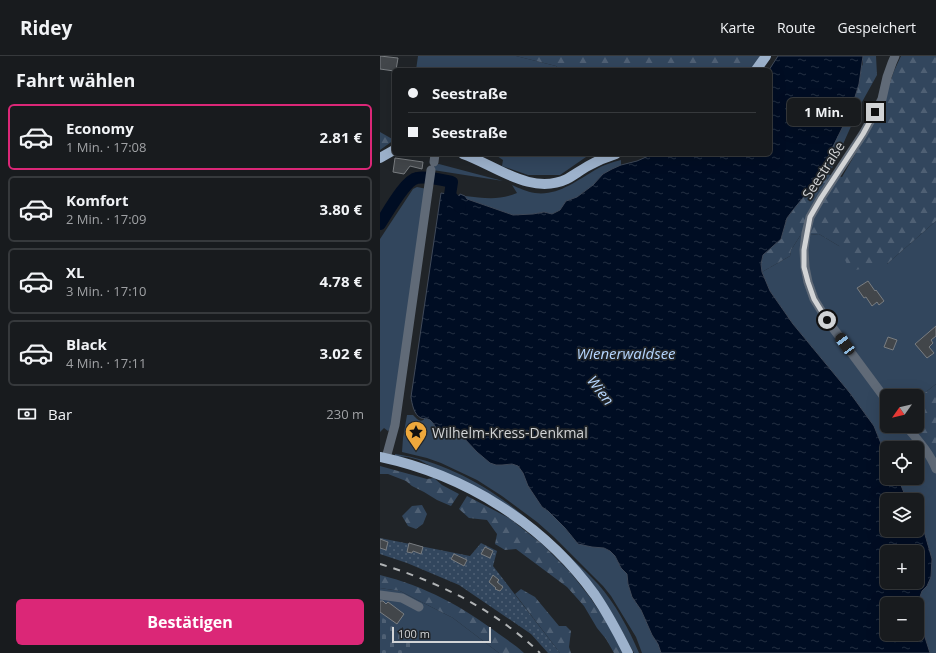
<!DOCTYPE html>
<html lang="de">
<meta charset="utf-8">
<style>
:root{--surface:#181b1e;--page:#25282b;--text:#f1f3f6;--muted:#9fa1a4;--line:#36393c;--accent:#db2777}
body{margin:0;font-family:"Open Sans",sans-serif;background:var(--page);color:var(--text);height:100vh;display:flex;flex-direction:column;font-size:15px;white-space:nowrap}
*{box-sizing:border-box;margin:0}
p{font-size:13px;color:var(--muted)}
.icon{flex:none;width:22px;height:22px;fill:none;stroke:currentColor;stroke-width:2;stroke-linecap:round;stroke-linejoin:round}
.map{position:relative;flex:1;overflow:hidden}
.drawer{display:flex;flex-direction:column;background:var(--surface);width:380px}
.drawer>*{flex:none}
.top-card{position:absolute;left:12px;top:12px;width:380px;height:88px;border-radius:6px;box-shadow:0 4px 16px #0002,0 0 0 1px var(--line);display:grid;align-content:center;height:88px;padding:0 16px;background:var(--surface)}
.needle{width:26px;rotate:236deg}
.fabs{position:absolute;left:500px;top:333px;display:grid;gap:8px}
.fabs a{display:grid;place-items:center;width:44px;height:44px;border-radius:6px;background:var(--surface);box-shadow:0 4px 16px #0002,0 0 0 1px var(--line);font-size:20px}
.scale{position:absolute;left:12px;bottom:10px;width:99px;box-sizing:border-box;padding-left:4px;border:2px solid #d2d4d6;border-top:0;font-size:11px;line-height:14px;white-space:nowrap;color:#d2d4d6;-webkit-text-stroke:3px #202428;paint-order:stroke}
.end{position:absolute;width:18px;height:18px;margin:-9px;border:5px solid #d2d4d6;background:#111;box-shadow:0 0 0 2px #111}
.from{border-radius:50%}
.bubble{position:absolute;height:28px;border-radius:6px;background:var(--surface);box-shadow:0 4px 16px #0002,0 0 0 1px var(--line);font-size:13px;font-weight:700;line-height:28px;text-align:center}
.car{position:absolute;width:12px;height:24px;margin:-12px -6px;border-radius:5px;box-shadow:0 0 3px 1px #0007;background:linear-gradient(#222 24%,#8ab4d8 0 40%,#222 0 76%,#8ab4d8 0 86%,#222 0)}
.top-card b{display:flex;align-items:center;gap:14px;height:38px;font-size:15px}
.top-card b+b{border-top:1px solid var(--line)}
.top-card i{width:10px;height:10px;background:var(--text)}
ul{padding:0;list-style:none}
li{display:flex;align-items:center;gap:12px;height:66px;margin:0 8px 6px;padding:0 8px;border:2px solid var(--line);border-radius:6px}
li div{flex:1}
li b{display:block;font-size:15px}
li em{font-style:normal;font-weight:700}
li.on{border-color:var(--accent)}
li>.icon{width:36px;height:36px;stroke-width:1.5}
h2{padding:0 16px;font-size:18px;line-height:48px}
.pay{display:flex;align-items:center;gap:10px;height:44px;padding:0 16px;font-size:15px}
.pay p{margin-inline-start:auto}
.button{display:flex;gap:8px;margin-top:auto;padding:8px 16px}
.button a{flex:1;height:46px;border-radius:6px;background:var(--accent);color:#fff;font-size:16px;font-weight:700;line-height:46px;text-align:center}
header{display:flex;align-items:center;gap:24px;box-sizing:border-box;height:56px;padding:0 20px;background:var(--surface);border-bottom:1px solid var(--line)}
header strong{font-size:19px}
nav{display:flex;gap:22px;margin-inline-start:auto;font-size:14px}
main{display:flex;flex:1;min-height:0}
.map>svg:first-child{display:block}
.green{fill:#32465d}
.forest{fill:url(#forest-firs)}
.cemetery{fill:url(#cemetery-stones)}
.garden{fill:url(#garden-dots)}
.water{fill:url(#water-ripples);stroke:#3f4959;fill-rule:evenodd}
.lines{fill:none;stroke-linecap:round;stroke-linejoin:round}
.river{stroke:#000d23;stroke-width:12}
.building{fill:#42464a;stroke:#797d81}
.minor{stroke:#606a77;stroke-width:9}
.major{stroke:#9db2cc;stroke-width:10}
.rail{stroke:#b0b3b5;stroke-width:2;stroke-dasharray:7 7;stroke-linecap:butt}
.route{stroke:#d2d4d6;stroke-width:5}
.labels{text-anchor:middle;dominant-baseline:central;stroke-width:3.5;stroke-linejoin:round;paint-order:stroke}
.street-label{font-size:14px;fill:#d2d4d6;stroke:#202428}
.poi-label{font-size:14px;fill:#d2d4d6;stroke:#202428;text-anchor:start}
.water-label{font-size:15px;font-style:italic;fill:#b6d6fe;stroke:#202428}
</style>
<header>
<strong>Ridey</strong>
<nav><a>Karte</a><a>Route</a><a>Gespeichert</a></nav>
</header>
<main>
<section class="drawer">
<h2>Fahrt wählen</h2>
<ul>
<li class="on"><svg class="icon" aria-label="car" viewBox="0 0 24 24"><path d="M5 17H2v-5l4-1 3-4h7l3 4 3 1v5h-3M9 17h6M6 11h13"/><circle cx="7" cy="17" r="2"/><circle cx="17" cy="17" r="2"/></svg><div><b>Economy</b><p>1 Min. · 17:08</p></div><em>2.81 €</em></li>
<li><svg class="icon" aria-label="car" viewBox="0 0 24 24"><path d="M5 17H2v-5l4-1 3-4h7l3 4 3 1v5h-3M9 17h6M6 11h13"/><circle cx="7" cy="17" r="2"/><circle cx="17" cy="17" r="2"/></svg><div><b>Komfort</b><p>2 Min. · 17:09</p></div><em>3.80 €</em></li>
<li><svg class="icon" aria-label="car" viewBox="0 0 24 24"><path d="M5 17H2v-5l4-1 3-4h7l3 4 3 1v5h-3M9 17h6M6 11h13"/><circle cx="7" cy="17" r="2"/><circle cx="17" cy="17" r="2"/></svg><div><b>XL</b><p>3 Min. · 17:10</p></div><em>4.78 €</em></li>
<li><svg class="icon" aria-label="car" viewBox="0 0 24 24"><path d="M5 17H2v-5l4-1 3-4h7l3 4 3 1v5h-3M9 17h6M6 11h13"/><circle cx="7" cy="17" r="2"/><circle cx="17" cy="17" r="2"/></svg><div><b>Black</b><p>4 Min. · 17:11</p></div><em>3.02 €</em></li>
</ul>
<div class="pay"><svg class="icon" aria-label="cash" viewBox="0 0 24 24"><path d="M3 7h18v10H3z"/><circle cx="12" cy="12" r="2"/></svg>Bar<p>230 m</p></div>
<div class="button"><a>Bestätigen</a></div>
</section>
<div class="map">
<svg width="556" height="597" viewBox="0 0 556 597">
<defs>
<pattern id="forest-firs" width="22" height="20" patternUnits="userSpaceOnUse"><rect width="22" height="20" fill="#32465d"/><path d="M5 1l3.5 6h-7zM16 11l3.5 6h-7z" fill="#4f6074"/></pattern>
<pattern id="cemetery-stones" width="16" height="16" patternUnits="userSpaceOnUse"><rect width="16" height="16" fill="#32465d"/><path d="M2 7V4a2 2 0 0 1 4 0v3zM10 15v-3a2 2 0 0 1 4 0v3z" fill="#4f6074"/></pattern>
<pattern id="garden-dots" width="8" height="8" patternUnits="userSpaceOnUse"><rect width="8" height="8" fill="#32465d"/><path d="M2 2h.1M6 6h.1" fill="none" stroke="#4f6074" stroke-width="1.8" stroke-linecap="round"/></pattern>
<pattern id="water-ripples" width="26" height="14" patternUnits="userSpaceOnUse"><rect width="26" height="14" fill="#000d23"/><path d="M2 4q2-2 4 0t4 0M15 11q2-2 4 0t4 0" fill="none" stroke="#242f42"/></pattern>
</defs>
<rect width="100%" height="100%" fill="#202428"/>
<!-- green -->
<path class="green" d="M38,0H136L176,10L180,14H36Z
M114,98H205L206,101L180,119H148L122,110L123,104Z
M241,104V109L223,118L213,129L197,141L186,145L180,154L172,158L164,156L153,158L133,159L87,143L85,140C104,142 118,145 137,137L132,129C139,132 147,136 155,137C178,140 196,125 215,114C223,109 232,106 241,104Z
M59,108L123,125L53,114L55,109Z
M37,131L47,133L11,372L8,375L4,372L0,376V183L33,133Z
M556,165V328L537,343V340H507V370H530L556,411V597H550L537,556V549L542,535L547,530L551,521L552,503L542,468L537,458V444H527L518,422H537V392H507V396L502,390L494,370L470,337L413,268L390,235L382,216L410,200L411,194L420,180L439,178L459,190L507,208Z
M27,359H33C37,363 41,368 45,362C52,363 54,368 56,374L68,375L77,378L122,409L132,408L138,410L141,413L162,451L168,455L185,472L194,483L204,489L224,492L230,495L235,500L241,512L247,518L248,528L252,541L261,554L272,579L278,588L281,597H262L256,581L231,540L223,530L174,481L157,466L122,440L97,424L61,407L47,402L22,396L23,382Z
M15,398C72,406 125,440 165,479L58,414L39,404L28,401L15,400Z
M173,485C188,499 204,513 218,528C235,547 249,573 259,597H254L236,564Z
M0,532L20,535L73,562L119,597H0Z"/>
<!-- forest -->
<path class="forest" d="M136,0H380L372,14H180L176,10Z
M483,0H496L497,19L482,46L449,119L462,121L500,55L514,15L521,0H556V165L507,208L470,215L459,190L439,178L420,180L411,194L410,200L382,216L381,208L383,199L401,183L407,162L413,154L483,8Z
M0,76L14,84L0,94Z
M556,328V411L530,370H537V343Z
M0,410L47,423L54,422L62,429L79,438L71,450L57,444L44,436L32,430L26,425L8,418H0Z
M87,440L129,462L162,488L190,516L209,540L231,572L244,597H234L226,583L217,572L204,550L187,531L136,493L125,494L115,488L117,478L107,464L89,462L79,453Z
M42,449L47,458L43,468L36,473L28,470L22,460L32,450Z
M0,519C45,530 83,551 119,578C127,584 137,590 144,597H119L73,562L20,535L0,532Z
M141,533L155,541L179,570H186L191,575L189,591L191,597H180L135,538Z"/>
<!-- cemetery -->
<path class="cemetery" d="M0,560L39,587L31,597H0Z"/>
<!-- garden -->
<path class="garden" d="M0,482L90,500L101,487L117,495L113,510L180,597H168L151,578L79,529L27,507L0,498Z"/>
<!-- water -->
<path class="water" d="M398,0H483L479,28L471,54L435,127L413,154L407,162L401,183L383,199L381,208L382,216L390,235L413,268L470,337L494,370L502,390L507,396V422H518L527,444H507V474H537V458L542,468L552,503L551,521L547,530L542,535L537,549V548H507V578H537V556L550,597H281L278,588L272,579L261,554L252,541L248,528L247,518L241,512L235,500L230,495L224,492L212,491L198,488L185,472L168,455L162,451L148,430L143,417L138,410L132,408L122,409H116L110,407L97,396L82,380L73,376L65,375L60,376L58,375C55,371 54,367 50,364C47,362 44,363 41,362C34,359 32,348 31,341L61,137L79,140L80,138L85,140L87,143L133,159L153,158L164,156L172,158L180,154L186,145L197,141L213,129L223,118L232,113L241,109L257,105L273,98H390V14H389ZM507,496H537V526H507Z"/>
<g class="lines">
<!-- river -->
<path class="river" d="M0,168C7,158 25,124 37,122C46,120 63,124 72,126L70,139L80,151"/>
</g>
<!-- building -->
<path class="building" d="M0,0L18,2L16,14H14V15L0,13Z
M15,102L43,106L42,113L30,110L24,118L13,116Z
M488,225L495,235L496,234L504,245L499,249L497,246L492,250L486,241L484,242L477,232Z
M556,270V280L551,284L553,287L549,291L554,297L547,302L535,288Z
M508,281L517,284L513,294L504,291Z
M0,483L8,486L6,494L0,492Z
M29,487L43,491L41,498L33,495L32,497L27,496Z
M105,491L113,495L110,502L101,498Z
M74,498L87,504L84,510L71,503Z
M113,519L119,524L117,526L123,531L120,535L115,533L116,532L109,526Z
M0,545H3L6,548L8,546L24,558L17,568L0,556Z"/>
<g class="lines">
<!-- minor -->
<path class="minor" d="M54,106L55,98
M507,345L447,264L434,243L428,226L425,211L424,194L426,177L430,161L441,142L483,78L495,57L502,43L507,21L512,7L515,0
M526,370C537,383 550,397 556,413
M6,402L15,369L51,114
M0,539L22,542L39,551"/>
<!-- major -->
<path class="major" d="M376,14L386,0
M83,98C115,109 151,140 187,123C194,119 201,114 208,110C217,105 226,101 236,98
M0,102L14,94
M0,401C85,419 164,468 215,539C228,558 238,577 248,597"/>
<!-- rail -->
<path class="rail" d="M0,508C59,526 115,554 160,597"/>
</g>
<g class="lines">
<!-- route -->
<path class="route" d="M447,264L434,243L428,226L424,211V194L430,161L441,142L483,78L495,56"/>
</g>
<!-- icons -->
<defs>
<g id="sight-pin" transform="scale(1.15)"><path d="M0 17L-7.5 6A9.5 9.5 0 1 1 7.5 6Z" fill="#eea83c" stroke="#202428"/><path d="M0-6L1.8-2.2L6-1.7L2.9 1.2L3.7 5.4L0 3.3L-3.7 5.4L-2.9 1.2L-6-1.7L-1.8-2.2Z" fill="#111"/></g>
</defs>
<g fill-rule="evenodd">
<use href="#sight-pin" x="36" y="376"/>
</g>
<g class="labels">
<!-- street labels -->
<g class="street-label">
<text transform="translate(443 114) rotate(-57)">Seestraße</text>
</g>
<!-- poi labels -->
<g class="poi-label">
<text x="52" y="376">Wilhelm-Kress-Denkmal</text>
</g>
<!-- water labels -->
<g class="water-label">
<text x="246" y="297">Wienerwaldsee</text>
<text transform="translate(221 334) rotate(52)">Wien</text>
</g>
</g>
</svg>
<div class="fabs">
<a><svg class="needle" viewBox="-14 -14 28 28"><path d="M0-13l5 13h-10z" fill="#e53935"/><path d="M0 13l5-13h-10z" fill="#9fa1a4"/></svg></a>
<a><svg class="icon" aria-label="locate" viewBox="0 0 24 24"><circle cx="12" cy="12" r="6"/><path d="M12 2v4M12 18v4M2 12h4M18 12h4"/></svg></a>
<a><svg class="icon" aria-label="layers" viewBox="0 0 24 24"><path d="M12 4l9 5-9 5-9-5zM3 14l9 5 9-5"/></svg></a>
<a>+</a>
<a>−</a>
</div>
<div class="scale">100 m</div>
<i class="end from" style="left:447px;top:264px"></i>
<i class="end" style="left:495px;top:56px"></i>
<div class="bubble" style="left:407px;top:42px;width:74px">1 Min.</div>
<i class="car" style="left:465px;top:288px;rotate:324deg"></i>
<div class="top-card">
<b><i class="from"></i>Seestraße</b>
<b><i></i>Seestraße</b>
</div>
</div>
</main>
